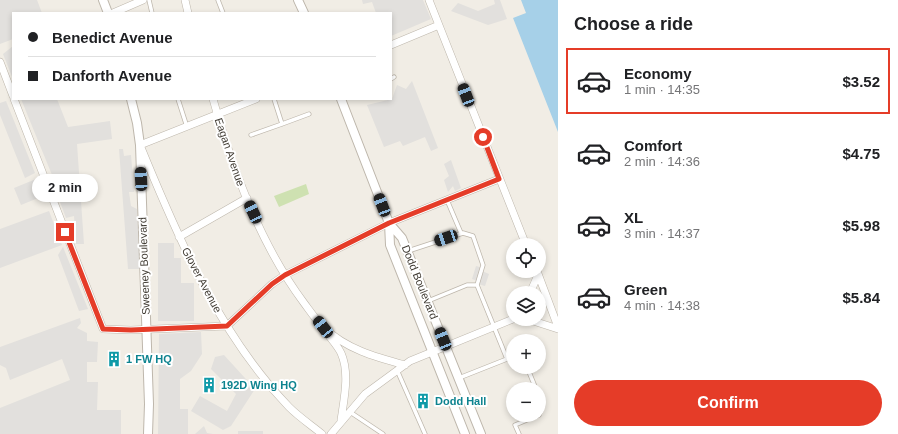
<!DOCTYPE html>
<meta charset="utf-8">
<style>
:root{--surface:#fff;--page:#f2f2f2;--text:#202124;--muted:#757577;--line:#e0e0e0;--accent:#e53c28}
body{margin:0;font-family:Arial,sans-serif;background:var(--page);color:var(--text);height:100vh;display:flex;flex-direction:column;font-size:15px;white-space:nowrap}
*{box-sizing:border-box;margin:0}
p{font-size:13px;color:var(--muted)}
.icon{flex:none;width:22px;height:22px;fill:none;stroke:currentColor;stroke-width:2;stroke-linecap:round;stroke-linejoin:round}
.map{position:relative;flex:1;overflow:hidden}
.panel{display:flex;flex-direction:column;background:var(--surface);width:340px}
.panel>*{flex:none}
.hud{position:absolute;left:12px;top:12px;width:380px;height:88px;border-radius:0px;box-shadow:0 2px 6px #0003;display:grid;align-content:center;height:88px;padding:0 16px;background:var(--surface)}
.controls{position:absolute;left:506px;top:238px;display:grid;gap:8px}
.controls a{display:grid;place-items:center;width:40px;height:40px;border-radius:50%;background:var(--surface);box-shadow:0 2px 6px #0003;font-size:20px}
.end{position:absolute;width:18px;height:18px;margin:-9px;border:5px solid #e53c28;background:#fff;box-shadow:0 0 0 2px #fff}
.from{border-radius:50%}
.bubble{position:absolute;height:28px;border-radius:14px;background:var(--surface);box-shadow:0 2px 6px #0003;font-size:13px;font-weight:700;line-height:28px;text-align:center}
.car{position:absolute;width:12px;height:24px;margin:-12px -6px;border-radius:5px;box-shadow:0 0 3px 1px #0007;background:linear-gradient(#222 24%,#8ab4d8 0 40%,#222 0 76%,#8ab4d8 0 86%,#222 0)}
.hud b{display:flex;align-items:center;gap:14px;height:38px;font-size:15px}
.hud b+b{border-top:1px solid var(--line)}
.hud i{width:10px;height:10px;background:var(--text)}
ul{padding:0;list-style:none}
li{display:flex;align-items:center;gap:12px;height:66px;margin:0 8px 6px;padding:0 8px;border:2px solid transparent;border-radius:0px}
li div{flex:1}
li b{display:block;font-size:15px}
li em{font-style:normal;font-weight:700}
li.active{border-color:var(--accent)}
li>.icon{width:36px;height:36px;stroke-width:1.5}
h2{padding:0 16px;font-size:18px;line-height:48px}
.action{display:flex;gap:8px;margin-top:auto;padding:8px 16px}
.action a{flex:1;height:46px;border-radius:24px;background:var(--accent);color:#fff;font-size:16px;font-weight:700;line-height:46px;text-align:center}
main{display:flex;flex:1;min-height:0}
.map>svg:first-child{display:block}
.green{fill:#cee1b1}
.parking{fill:#e2e0dd}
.water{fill:#a6d0e8}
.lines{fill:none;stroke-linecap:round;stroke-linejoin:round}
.service-casing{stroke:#beb7ac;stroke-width:5}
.minor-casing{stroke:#beb7ac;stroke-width:8}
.tertiary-casing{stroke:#beb7ac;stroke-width:10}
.service{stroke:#fff;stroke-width:3.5}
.minor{stroke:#fff;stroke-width:7}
.tertiary{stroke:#fff;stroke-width:8}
.route{stroke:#e53c28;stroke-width:5}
.labels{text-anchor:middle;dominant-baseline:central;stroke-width:4;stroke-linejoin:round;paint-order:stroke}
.street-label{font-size:11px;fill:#423d35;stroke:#fff}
.culture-label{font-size:11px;font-weight:bold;fill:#0d838f;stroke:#fff;text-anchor:start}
</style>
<main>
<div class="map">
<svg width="558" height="434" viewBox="0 0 558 434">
<rect width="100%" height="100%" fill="#f1ede5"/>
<!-- green -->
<path class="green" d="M306,184L309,194L279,207L274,196Z"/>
<!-- parking -->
<path class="parking" d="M0,0H37L42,13H13V39L0,44Z
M362,0H423L431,19L391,36V13H376L372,2L363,4Z
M494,0H500L507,19L488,25L451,11L458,3L478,11L495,4Z
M13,46V79L3,54Z
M412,81L438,148L431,151L425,137L403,146L400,141L384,147L367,105L392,99L397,85L406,89Z
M21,99H57L68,127L110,121L112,139L77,144L84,244H76L74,216L66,218L60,202L61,197Z
M6,101L35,173L25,178L0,115V103Z
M119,149H123L124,156L131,155L134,192H129L131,206L137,209L140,269H128Z
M451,160L461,188L455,191L453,186L448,192L444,180L449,176L444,164Z
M36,179L43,196L21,205L14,188Z
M49,211L62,245L0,268V229Z
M158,243H174V258H181V283H194V321H158Z
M63,247L88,309L79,311L58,255Z
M476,266L483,268L482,271L489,274L485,286L478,284V281L472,279Z
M80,318L81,323L77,328L87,333V341L98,342L97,362H87V382H98L97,410H121V434H0V408L70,380L62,359L10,380L6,368L0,365V347Z
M201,332L202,354L191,371L180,379V409H188V434H158L159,334Z
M224,355L255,389L231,426L223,430L191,411L200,396L227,411L236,394L211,369L215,357Z
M204,426L207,433L213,434H195Z
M238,431H263V434H238Z"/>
<!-- water -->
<path class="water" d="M521,0H558V132L513,18L526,13Z"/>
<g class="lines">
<!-- service casing -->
<g class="service-casing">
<path id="service" d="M149,0L152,13
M218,0L223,13
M391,79L394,77
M178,99L187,127
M274,99L282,124L309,114
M251,135L282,124
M447,200L461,233
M408,251L463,233L473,236L483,265L477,285
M428,301L467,285H477L507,359L459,378
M507,359L513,356
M527,367L536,389
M397,370L425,434
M539,396L543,406L539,415
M350,412L383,434
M519,434L515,425L539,415"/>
</g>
<!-- minor casing -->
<g class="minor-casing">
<path id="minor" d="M185,0L188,13
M429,0L526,245
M113,13L143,0
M391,45L439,25
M0,62L13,96
M14,99L103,329L131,330L227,326L272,284L285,275L389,223L499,179
M213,99C233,170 260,244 304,303C310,311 316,320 323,327C346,349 375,357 405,365
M256,99L140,145C178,238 219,334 289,407C299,417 311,425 322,434
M179,237L247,198
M537,271L558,327
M530,293L538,275
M527,319L558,329
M326,332C331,339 337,345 341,353C350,373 344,399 341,420
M331,434L365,394L410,361L513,319"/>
</g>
<!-- tertiary casing -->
<g class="tertiary-casing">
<path id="tertiary" d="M103,0L108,13
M298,0L304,13
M131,99L137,123L140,145L149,404L148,434
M341,99L389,223L390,245L465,434
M389,223L402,238L481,434"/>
</g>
<!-- service -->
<use href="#service" class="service"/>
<!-- minor -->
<use href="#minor" class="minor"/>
<!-- tertiary -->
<use href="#tertiary" class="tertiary"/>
</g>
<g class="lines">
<!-- route -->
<path class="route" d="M65,232L103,329L131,330L227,326L272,284L285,275L389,223L499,179L483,137"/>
</g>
<!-- icons -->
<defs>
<g id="building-bare" transform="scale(1.2)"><path d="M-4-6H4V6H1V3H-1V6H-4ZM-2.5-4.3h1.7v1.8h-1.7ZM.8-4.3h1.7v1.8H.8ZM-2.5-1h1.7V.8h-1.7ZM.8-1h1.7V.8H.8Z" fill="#0f9aa8" stroke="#fff" stroke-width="2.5" paint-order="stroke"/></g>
</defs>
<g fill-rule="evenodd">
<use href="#building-bare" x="114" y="359"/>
<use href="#building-bare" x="209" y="385"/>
<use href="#building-bare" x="423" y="401"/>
</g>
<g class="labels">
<!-- street labels -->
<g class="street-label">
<text transform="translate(230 152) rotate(71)">Eagan Avenue</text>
<text transform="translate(144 266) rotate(-92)">Sweeney Boulevard</text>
<text transform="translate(202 280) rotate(62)">Glover Avenue</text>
<text transform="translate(420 282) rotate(68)">Dodd Boulevard</text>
</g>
<!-- culture labels -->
<g class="culture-label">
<text x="126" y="359">1 FW HQ</text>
<text x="221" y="385">192D Wing HQ</text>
<text x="435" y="401">Dodd Hall</text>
</g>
</g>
</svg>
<div class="controls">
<a><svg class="icon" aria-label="locate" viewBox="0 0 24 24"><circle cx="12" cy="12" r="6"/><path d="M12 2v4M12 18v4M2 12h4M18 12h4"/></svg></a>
<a><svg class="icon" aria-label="layers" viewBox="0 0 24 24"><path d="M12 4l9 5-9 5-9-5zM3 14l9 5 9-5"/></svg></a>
<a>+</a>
<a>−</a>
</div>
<i class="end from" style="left:483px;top:137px"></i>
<i class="end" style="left:65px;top:232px"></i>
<div class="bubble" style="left:32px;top:174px;width:66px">2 min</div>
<i class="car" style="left:466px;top:95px;rotate:339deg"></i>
<i class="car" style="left:141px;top:179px;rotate:357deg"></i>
<i class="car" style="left:382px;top:205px;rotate:339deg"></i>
<i class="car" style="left:253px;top:212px;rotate:335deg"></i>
<i class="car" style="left:446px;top:238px;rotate:251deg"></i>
<i class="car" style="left:323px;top:327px;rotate:322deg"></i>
<i class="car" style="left:443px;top:339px;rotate:338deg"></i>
<div class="hud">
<b><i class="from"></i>Benedict Avenue</b>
<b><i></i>Danforth Avenue</b>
</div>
</div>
<section class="panel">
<h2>Choose a ride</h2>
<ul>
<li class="active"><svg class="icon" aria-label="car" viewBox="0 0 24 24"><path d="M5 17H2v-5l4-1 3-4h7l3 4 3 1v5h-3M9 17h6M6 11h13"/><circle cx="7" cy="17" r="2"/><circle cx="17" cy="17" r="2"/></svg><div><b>Economy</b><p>1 min · 14:35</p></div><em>$3.52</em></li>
<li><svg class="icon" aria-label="car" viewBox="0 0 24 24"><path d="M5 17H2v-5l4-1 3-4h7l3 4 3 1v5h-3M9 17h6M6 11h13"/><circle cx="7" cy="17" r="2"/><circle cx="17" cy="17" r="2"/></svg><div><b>Comfort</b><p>2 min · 14:36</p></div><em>$4.75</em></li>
<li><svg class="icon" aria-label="car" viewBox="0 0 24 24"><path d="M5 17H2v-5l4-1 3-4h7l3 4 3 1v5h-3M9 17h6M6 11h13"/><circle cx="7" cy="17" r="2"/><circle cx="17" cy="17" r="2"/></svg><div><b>XL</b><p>3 min · 14:37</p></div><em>$5.98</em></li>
<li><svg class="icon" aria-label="car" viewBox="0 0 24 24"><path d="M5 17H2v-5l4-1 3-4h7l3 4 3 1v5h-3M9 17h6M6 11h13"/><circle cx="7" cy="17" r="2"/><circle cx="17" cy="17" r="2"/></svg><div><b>Green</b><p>4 min · 14:38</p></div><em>$5.84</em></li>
</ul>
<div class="action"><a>Confirm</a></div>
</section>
</main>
